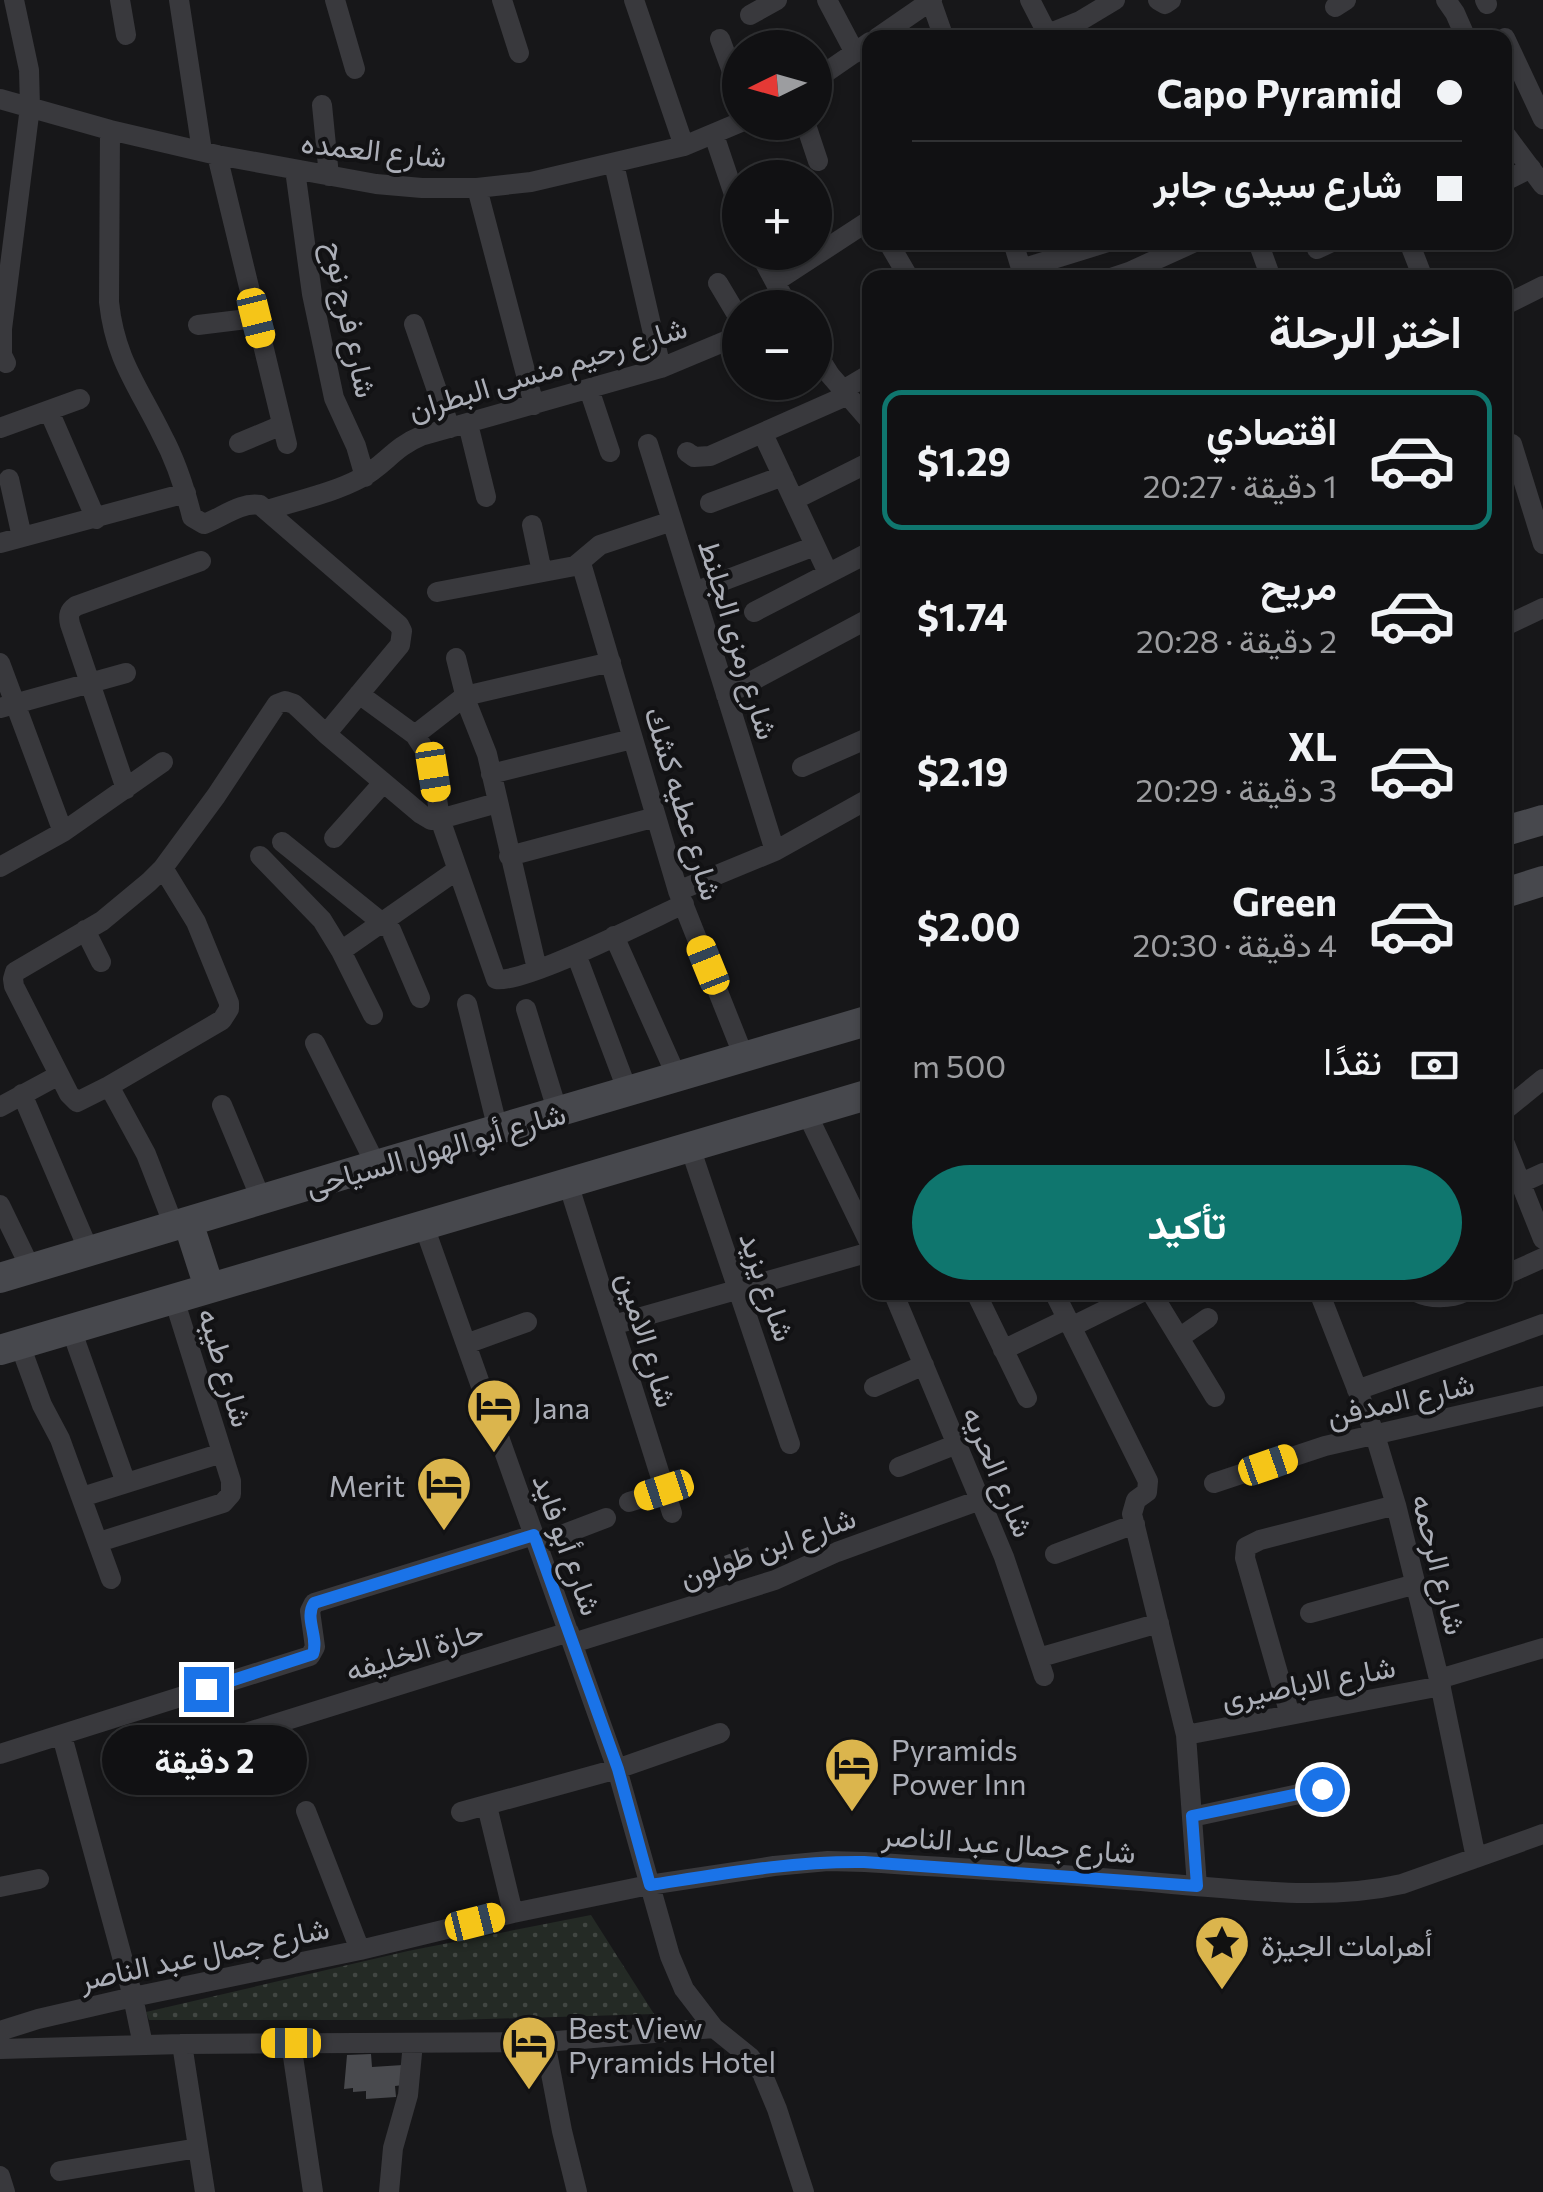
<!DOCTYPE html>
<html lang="ar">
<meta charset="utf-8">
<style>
:root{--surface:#111113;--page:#1a1a1c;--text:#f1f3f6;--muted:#9c9da0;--line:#303133;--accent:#0f766e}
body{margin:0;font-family:Commissioner,Vazirmatn,sans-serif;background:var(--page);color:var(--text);direction:rtl;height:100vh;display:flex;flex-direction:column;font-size:38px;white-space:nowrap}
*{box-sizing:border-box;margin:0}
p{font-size:32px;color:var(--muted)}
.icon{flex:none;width:55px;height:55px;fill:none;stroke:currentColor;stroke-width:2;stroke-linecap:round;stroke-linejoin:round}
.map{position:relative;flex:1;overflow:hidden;direction:ltr}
.sheet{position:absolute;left:862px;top:270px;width:650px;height:1030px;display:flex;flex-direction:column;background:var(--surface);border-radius:20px;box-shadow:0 2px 8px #0004,0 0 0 2px var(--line);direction:rtl}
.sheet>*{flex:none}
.guide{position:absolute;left:862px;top:30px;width:650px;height:220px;border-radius:20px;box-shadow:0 2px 8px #0004,0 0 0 2px var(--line);direction:rtl;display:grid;align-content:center;height:220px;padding:0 50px;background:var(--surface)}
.needle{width:65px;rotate:265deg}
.fabs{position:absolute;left:722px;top:30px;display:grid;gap:20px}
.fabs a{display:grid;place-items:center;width:110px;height:110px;border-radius:50%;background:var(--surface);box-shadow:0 2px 8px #0004,0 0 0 2px var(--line);font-size:50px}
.end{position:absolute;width:45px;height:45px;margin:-22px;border:12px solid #1a73e8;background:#fff;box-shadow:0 0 0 5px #fff}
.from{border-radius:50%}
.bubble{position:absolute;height:70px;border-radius:35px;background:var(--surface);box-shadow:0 2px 8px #0004,0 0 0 2px var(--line);font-size:32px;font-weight:700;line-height:70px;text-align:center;direction:rtl}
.car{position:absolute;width:30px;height:60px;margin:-30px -15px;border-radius:12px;box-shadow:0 0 8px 2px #0007;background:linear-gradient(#f5c518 24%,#345 0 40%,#f5c518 0 76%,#345 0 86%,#f5c518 0)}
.guide b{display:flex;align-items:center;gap:35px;height:95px;font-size:38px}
.guide b+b{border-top:2px solid var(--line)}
.guide i{width:25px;height:25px;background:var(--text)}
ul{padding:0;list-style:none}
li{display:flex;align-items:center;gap:30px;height:140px;margin:0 20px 15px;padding:0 30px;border:5px solid transparent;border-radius:20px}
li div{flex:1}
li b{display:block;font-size:38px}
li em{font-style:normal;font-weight:700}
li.on{border-color:var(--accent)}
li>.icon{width:90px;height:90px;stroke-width:1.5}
h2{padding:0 50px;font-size:45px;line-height:120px}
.pay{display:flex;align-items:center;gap:25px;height:110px;padding:0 50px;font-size:38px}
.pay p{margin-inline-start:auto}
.primary-button{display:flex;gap:20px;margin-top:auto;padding:20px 50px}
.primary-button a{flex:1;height:115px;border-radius:60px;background:var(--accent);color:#fff;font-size:40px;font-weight:700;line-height:115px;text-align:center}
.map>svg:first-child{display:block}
.park{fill:url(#park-dots)}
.building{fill:#494a4e}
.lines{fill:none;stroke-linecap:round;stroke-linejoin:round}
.minor{stroke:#39393d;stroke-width:20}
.secondary{stroke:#47484d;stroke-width:30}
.route{stroke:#1a73e8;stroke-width:12}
.labels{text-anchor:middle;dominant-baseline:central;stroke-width:8;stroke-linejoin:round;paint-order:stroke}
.street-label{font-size:30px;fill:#abaeb7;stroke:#121214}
.poi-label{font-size:30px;fill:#abaeb7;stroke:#121214;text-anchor:start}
</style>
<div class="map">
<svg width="1543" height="2192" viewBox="0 0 1543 2192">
<defs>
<pattern id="park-dots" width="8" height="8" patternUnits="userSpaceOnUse" patternTransform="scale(2.5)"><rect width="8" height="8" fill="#242a25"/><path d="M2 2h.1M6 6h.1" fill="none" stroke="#414642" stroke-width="1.8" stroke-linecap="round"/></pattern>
</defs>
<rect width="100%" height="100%" fill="#171719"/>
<!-- park -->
<path class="park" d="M591,1915L654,2014L454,2020H149L146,2012L408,1951Z"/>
<!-- building -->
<path class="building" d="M748,1547L754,1563L730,1572L724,1556Z
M371,2054L372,2067L403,2065L404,2085L395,2086L396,2097L366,2099V2091L353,2092V2088L344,2089L347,2055Z"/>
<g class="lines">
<!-- minor -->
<path class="minor" d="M120,0L126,35
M179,0L202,151
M335,0L355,69
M502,0L519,53
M634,0L684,146
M827,0L855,53
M1030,0L1048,35
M1158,0L1165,4L1171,0
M1446,0L1455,13L1466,38
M1485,0L1487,4
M931,1L944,38
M1335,7L1346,0
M750,15L777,0
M877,38L932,0
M1038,38L1080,21L1115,0
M1505,38L1543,119
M720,39L740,93
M815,80L870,42
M0,99L110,130L217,155L376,184L422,188H477L531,182L684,146L741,122
M322,105L329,176
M805,122L818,161
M110,130L109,302C115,359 138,386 162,435C176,461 185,489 192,517L204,524C223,517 240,502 260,505L399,625L402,631L400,645L326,734
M1505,134L1543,185
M714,135L740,212
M217,155L287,444
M614,164L661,368
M295,170L312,294L334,398L356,446L365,477
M1505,181L1531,168
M477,188L534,405
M888,242L909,278
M1013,242L1024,278
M1258,242L1271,278
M1409,242L1423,278
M1317,249L1332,242
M759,252L789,308
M1021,269L1108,242
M1111,278L1129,272L1195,242
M775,282L870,220
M718,283L740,320
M1505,305L1543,286
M414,324L450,428
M198,325L256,318
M815,351L830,375L870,421
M6,363L2,355V329L30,107L29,70L14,0
M589,389L610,452
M843,390L870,374
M49,411L96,519
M468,424L486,497
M0,428L80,399
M763,434L828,573
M239,443L282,425
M648,444L775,851
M1512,444L1543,544
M687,452L694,457L710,456L848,395
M9,479L22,537
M794,500L870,462
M710,503L783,476
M268,510C299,500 333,493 361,478C384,466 394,447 421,436L661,368L740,335
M532,525L542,572
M0,543L186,493
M581,563L678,891L744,1057
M437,592L575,566L600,545L672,521
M694,592L815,546
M754,612L870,552
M1505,626L1543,608
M456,658L468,706L487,754L537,969
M0,663L63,832
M359,694L415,735L426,752L433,772L440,819L496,979C522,985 653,918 684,904
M726,695L870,618
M0,708L126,673
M415,735L465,696L611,662
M802,767L870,737
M491,774L632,739
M126,789L70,624C68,615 69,611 76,606L201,561
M334,838L383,783
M282,842L391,930L420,998
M260,856L322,920L341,951L373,1015
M509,856L656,817
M0,867L63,832L163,762
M163,868L196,922L229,1003V1009L222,1020L109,1086L77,1102L69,1094L14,986L13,979L15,972L102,921L149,882L163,868L216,796L277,704L285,701L294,704L326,734L421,814L431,820L440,819L497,803
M678,891L775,851L870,798
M85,930L101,962
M614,936L677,1077
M341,951L457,870
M576,954L628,1092
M467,1004L498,1130
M526,1009L558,1113
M315,1043L376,1165
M109,1086L146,1154L174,1226
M22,1094L89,1251
M222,1105L261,1199
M0,1107L59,1075
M1505,1110L1543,1079
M807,1114L870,1244
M1505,1144L1543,1239
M690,1147L790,1444
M568,1183L672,1513
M1521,1183L1543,1173
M0,1205L31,1269
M424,1226L617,1769L670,1956L684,1989L714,2028L750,2057L762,2073L777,2109L804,2192
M1505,1275L1543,1258
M893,1292L1004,1557L1044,1676
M1054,1292L1148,1481L1147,1492L1136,1500L1132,1514L1186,1735L1197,1886
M1151,1292L1215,1397
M1319,1292L1375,1435L1396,1505L1439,1679L1476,1858
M1416,1292C1430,1299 1450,1299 1465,1292
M978,1297L1027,1398
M613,1325L870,1252
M1071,1327L1142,1292
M71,1329L126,1483
M1179,1338L1208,1318
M466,1344L527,1322
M20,1345L42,1405L60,1439L111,1579
M1003,1350L1067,1319
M874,1387L924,1365
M1357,1390L1543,1324
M899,1467L957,1444
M1214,1483L1325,1446L1543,1396
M82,1497L222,1453
M629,1502L665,1491
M99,1542L223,1503L231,1494V1481L174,1299
M538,1544L606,1518
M1055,1554L1135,1524
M1310,1613L1416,1584
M573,1643L775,1580L837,1552L980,1500
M1038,1658L1159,1623
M1439,1679L1543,1648
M1290,1715L1245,1558L1246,1547L1260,1540L1396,1505
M1186,1735L1441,1686
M62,1736L133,1997L143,2045
M220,1741L569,1632
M0,1754L310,1656L315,1647L310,1611L314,1603L534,1535
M487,1806L513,1913
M306,1811L360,1950
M461,1812L617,1769L720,1733
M1192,1817L1322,1789
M0,1887L39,1879
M0,2031L38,2019L133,1997L360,1950L513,1913L649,1885L774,1866L828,1861L865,1862C967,1869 1070,1874 1172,1884C1248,1890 1327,1901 1402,1884L1543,1834
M545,2042L562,2131L577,2192
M291,2043L313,2192
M182,2044L205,2192
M0,2049L182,2044L545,2042L714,2028
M60,2171L198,2148
M0,2176L5,2192
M389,2192L393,2148L408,2095L413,2043"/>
<!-- secondary -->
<path class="secondary" d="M1505,831L1543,820
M1505,893L1543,881
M188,1222L209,1287
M0,1278L376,1165L870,1020
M0,1350L870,1094"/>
</g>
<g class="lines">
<!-- route -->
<path class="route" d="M206,1689L313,1654C319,1637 304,1618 314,1603L534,1535L618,1769L650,1885C721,1874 792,1861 864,1862L1197,1886L1192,1816L1322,1789"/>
</g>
<!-- icons -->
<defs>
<g id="hotel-pin" transform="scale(2.875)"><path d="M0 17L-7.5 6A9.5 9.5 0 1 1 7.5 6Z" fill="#dbb54d" stroke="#121214"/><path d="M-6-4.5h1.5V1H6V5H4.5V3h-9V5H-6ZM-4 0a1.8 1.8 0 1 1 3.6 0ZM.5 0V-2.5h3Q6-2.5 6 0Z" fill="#111"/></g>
<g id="sight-pin" transform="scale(2.875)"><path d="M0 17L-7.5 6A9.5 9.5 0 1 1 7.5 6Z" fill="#dbb54d" stroke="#121214"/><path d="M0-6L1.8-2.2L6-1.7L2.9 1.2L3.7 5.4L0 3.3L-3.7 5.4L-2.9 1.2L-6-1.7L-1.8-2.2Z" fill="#111"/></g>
</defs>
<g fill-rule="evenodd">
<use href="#hotel-pin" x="494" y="1406"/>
<use href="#hotel-pin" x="444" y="1484"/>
<use href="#hotel-pin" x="852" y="1765"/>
<use href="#sight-pin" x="1222" y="1943"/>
<use href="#hotel-pin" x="529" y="2043"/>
</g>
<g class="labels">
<!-- street labels -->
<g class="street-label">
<text transform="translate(374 148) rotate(6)">شارع العمده</text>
<text transform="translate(352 319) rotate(78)">شارع فرج نوح</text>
<text transform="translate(547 367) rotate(-17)">شارع رحيم منسى البطران</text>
<text transform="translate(740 639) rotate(73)">شارع رمزى الجلنط</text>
<text transform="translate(685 803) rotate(73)">شارع عطيه كشك</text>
<text transform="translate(435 1148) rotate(-16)">شارع أبو الهول السياحى</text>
<text transform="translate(769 1286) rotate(71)">شارع يزيد</text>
<text transform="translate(649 1339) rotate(73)">شارع الامين</text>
<text transform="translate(227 1367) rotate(73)">شارع طيبه</text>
<text transform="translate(1400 1398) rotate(-13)">شارع المدفن</text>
<text transform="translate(1000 1471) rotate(67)">شارع الحريه</text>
<text transform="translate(569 1544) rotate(70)">شارع أبو فايد</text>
<text transform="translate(767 1546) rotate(-20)">شارع ابن طولون</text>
<text transform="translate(1441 1564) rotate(76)">شارع الرحمه</text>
<text transform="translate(414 1649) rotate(-17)">حارة الخليفه</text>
<text transform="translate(1308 1681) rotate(-11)">شارع الاباصيرى</text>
<text transform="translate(1009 1842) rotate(4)">شارع جمال عبد الناصر</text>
<text transform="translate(204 1952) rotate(-12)">شارع جمال عبد الناصر</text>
</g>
<!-- poi labels -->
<g class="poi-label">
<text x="533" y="1406">Jana</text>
<text x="405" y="1484" text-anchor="end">Merit</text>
<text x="891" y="1748">Pyramids<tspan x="891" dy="34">Power Inn</tspan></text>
<text x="1261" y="1943">أهرامات الجيزة</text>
<text x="568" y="2026">Best View<tspan x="568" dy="34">Pyramids Hotel</tspan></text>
</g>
</g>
</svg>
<div class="fabs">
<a><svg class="needle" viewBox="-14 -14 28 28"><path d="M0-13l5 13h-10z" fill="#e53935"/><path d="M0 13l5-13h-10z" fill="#9c9da0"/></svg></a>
<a>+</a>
<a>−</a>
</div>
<i class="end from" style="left:1322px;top:1789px"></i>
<i class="end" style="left:206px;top:1689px"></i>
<div class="bubble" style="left:102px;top:1725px;width:205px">2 دقيقة</div>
<i class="car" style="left:256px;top:318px;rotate:166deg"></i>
<i class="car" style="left:433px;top:772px;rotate:171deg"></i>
<i class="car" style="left:708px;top:965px;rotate:338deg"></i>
<i class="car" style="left:1268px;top:1465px;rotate:71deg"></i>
<i class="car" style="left:664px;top:1490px;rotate:252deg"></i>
<i class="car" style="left:475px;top:1922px;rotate:76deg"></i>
<i class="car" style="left:291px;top:2043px;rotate:270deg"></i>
<div class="guide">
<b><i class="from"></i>Capo Pyramid</b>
<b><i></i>شارع سيدى جابر</b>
</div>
<section class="sheet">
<h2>اختر الرحلة</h2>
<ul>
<li class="on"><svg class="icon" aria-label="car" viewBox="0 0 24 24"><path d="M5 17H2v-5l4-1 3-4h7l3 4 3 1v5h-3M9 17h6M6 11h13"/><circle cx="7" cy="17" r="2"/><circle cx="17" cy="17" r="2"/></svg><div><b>اقتصادي</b><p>1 دقيقة · 20:27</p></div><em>$1.29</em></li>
<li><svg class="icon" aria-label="car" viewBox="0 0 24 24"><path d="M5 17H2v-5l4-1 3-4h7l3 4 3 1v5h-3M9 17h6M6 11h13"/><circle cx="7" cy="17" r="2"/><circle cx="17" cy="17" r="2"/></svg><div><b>مريح</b><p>2 دقيقة · 20:28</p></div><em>$1.74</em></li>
<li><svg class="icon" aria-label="car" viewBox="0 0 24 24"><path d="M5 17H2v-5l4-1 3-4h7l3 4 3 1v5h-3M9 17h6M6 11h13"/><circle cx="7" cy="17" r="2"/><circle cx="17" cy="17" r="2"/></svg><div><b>XL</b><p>3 دقيقة · 20:29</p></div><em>$2.19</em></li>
<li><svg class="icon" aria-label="car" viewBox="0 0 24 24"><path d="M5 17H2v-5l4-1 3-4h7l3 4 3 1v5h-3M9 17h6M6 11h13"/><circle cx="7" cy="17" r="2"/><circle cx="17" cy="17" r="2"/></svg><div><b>Green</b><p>4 دقيقة · 20:30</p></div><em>$2.00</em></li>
</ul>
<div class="pay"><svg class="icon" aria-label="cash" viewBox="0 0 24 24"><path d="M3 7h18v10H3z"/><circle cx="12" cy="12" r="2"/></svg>نقدًا<p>500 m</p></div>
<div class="primary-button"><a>تأكيد</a></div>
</section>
</div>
